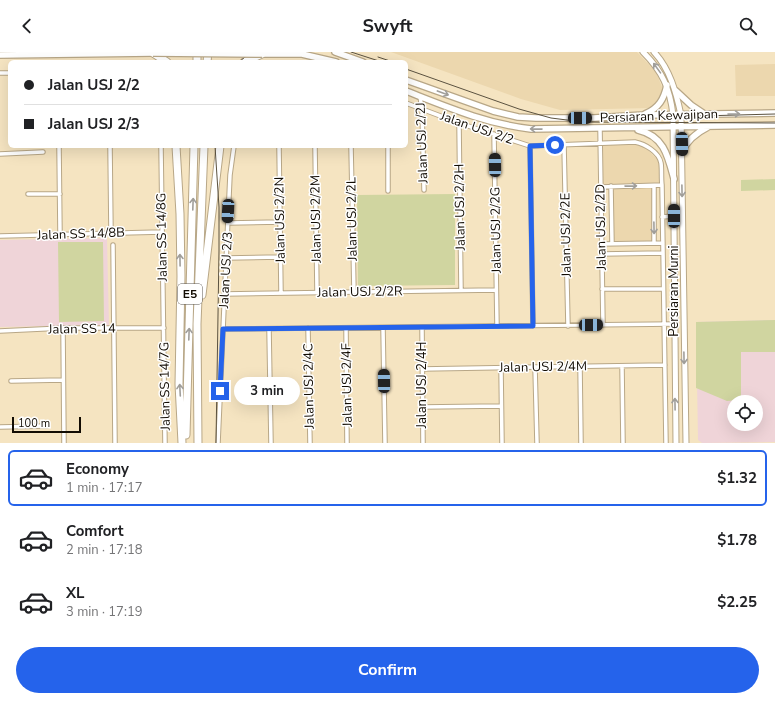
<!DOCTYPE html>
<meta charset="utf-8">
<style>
:root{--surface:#fff;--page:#f6f6f6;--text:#202124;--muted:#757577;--line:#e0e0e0;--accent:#2563eb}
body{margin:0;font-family:"Nunito Sans",sans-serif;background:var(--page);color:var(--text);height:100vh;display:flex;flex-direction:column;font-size:15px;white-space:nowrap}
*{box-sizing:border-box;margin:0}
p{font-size:13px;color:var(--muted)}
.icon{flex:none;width:22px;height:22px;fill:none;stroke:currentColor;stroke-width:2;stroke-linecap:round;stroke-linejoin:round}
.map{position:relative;height:391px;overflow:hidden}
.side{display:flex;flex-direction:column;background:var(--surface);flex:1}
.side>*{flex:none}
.hud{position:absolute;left:8px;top:8px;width:400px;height:88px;border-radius:6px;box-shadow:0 4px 16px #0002;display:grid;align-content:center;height:88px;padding:0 16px;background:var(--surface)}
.fabs{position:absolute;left:727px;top:343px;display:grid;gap:8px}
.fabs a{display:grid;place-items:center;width:36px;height:36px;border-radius:50%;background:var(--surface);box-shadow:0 4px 16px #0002;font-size:20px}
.scale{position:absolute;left:12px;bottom:10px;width:69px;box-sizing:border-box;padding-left:4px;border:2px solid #120c03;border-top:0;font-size:11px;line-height:14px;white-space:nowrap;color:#120c03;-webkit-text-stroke:3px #fff;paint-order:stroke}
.end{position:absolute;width:18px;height:18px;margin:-9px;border:5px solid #2563eb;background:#fff;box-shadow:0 0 0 2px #fff}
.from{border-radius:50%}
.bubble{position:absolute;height:28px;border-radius:14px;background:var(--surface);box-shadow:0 4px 16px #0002;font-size:13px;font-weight:700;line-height:28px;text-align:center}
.car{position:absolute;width:12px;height:24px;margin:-12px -6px;border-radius:5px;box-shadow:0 0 3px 1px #0007;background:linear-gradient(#222 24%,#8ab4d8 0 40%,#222 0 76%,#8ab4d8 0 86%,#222 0)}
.hud b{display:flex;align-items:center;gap:14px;height:38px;font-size:15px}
.hud b+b{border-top:1px solid var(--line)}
.hud i{width:10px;height:10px;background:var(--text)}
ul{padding:7px 0 0;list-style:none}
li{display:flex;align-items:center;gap:12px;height:56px;margin:0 8px 6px;padding:0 8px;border:2px solid transparent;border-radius:6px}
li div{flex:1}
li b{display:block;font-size:15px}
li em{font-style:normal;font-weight:700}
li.selected{border-color:var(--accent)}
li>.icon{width:36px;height:36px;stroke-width:1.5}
.action{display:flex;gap:8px;margin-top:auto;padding:8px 16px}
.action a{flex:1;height:46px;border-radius:24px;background:var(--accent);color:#fff;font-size:16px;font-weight:700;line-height:46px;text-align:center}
header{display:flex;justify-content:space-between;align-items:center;height:52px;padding:0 16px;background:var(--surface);font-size:18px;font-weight:700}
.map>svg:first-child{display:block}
.built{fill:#ecd7ae}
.education{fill:#efd4d8;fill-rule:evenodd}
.green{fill:#d0d5a0}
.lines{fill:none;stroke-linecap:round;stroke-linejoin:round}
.minor-casing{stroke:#b8a787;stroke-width:5.5}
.secondary-casing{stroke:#b8a787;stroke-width:7}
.primary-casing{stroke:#b8a787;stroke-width:8}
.motorway-casing{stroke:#b8a787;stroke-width:9}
.minor{stroke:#fff;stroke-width:3.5}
.secondary{stroke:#fff;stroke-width:5}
.primary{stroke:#fff;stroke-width:5.5}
.motorway{stroke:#fff;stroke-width:7}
.tram{stroke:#5b5240;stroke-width:1}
.primary-bridge-casing{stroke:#b8a787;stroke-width:8;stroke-linecap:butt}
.primary-bridge{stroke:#fff;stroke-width:5.5}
.oneway{stroke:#a09e9a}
.route{stroke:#2563eb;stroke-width:5}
.labels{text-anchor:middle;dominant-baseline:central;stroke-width:3;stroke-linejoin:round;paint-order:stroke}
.shield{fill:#fff;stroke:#59554f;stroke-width:1}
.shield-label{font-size:12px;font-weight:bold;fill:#120c03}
.street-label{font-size:13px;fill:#120c03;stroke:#fff}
</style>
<header><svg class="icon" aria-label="back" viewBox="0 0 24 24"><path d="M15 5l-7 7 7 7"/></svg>Swyft<svg class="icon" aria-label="search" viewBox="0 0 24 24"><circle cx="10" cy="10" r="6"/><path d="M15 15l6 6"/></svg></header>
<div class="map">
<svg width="775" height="391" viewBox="0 0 775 391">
<rect width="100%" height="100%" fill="#f5e4c1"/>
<!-- built -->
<path class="built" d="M391,0H637L656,20L662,35L663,41L661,47L652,56L560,58L521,47Z
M775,12V44H736L735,13Z
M634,92L642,93L649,99L658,108L659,112L660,131L652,132L653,189L613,190L612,133H603L602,93Z"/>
<!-- education -->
<path class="education" d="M107,186L109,273L0,275V188Z
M775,268V390L702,391L698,388L696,270ZM734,350H756V372H734Z"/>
<!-- green -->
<path class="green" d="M775,127V138L741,139V128Z
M455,142V233L358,234L357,143Z
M58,190H103L104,269L59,270Z
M775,268V300H741V348L727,349L696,336V270Z"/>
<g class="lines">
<!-- minor casing -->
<g class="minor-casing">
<path id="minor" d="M0,21H10
M420,44L422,58L424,138
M406,51L459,71L530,94L635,90C645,92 659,100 661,111C662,118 661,126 662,133L666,391
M459,71L461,238
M600,77L603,273
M494,82L497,274
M564,93L568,274
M59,94L60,182
M110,94L111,181
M161,94L165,391
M279,94L281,241
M315,94L317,241
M351,94L354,240
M388,94V139
M530,94L533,274
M0,102L43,100
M611,134L612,192
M654,134V191
M601,135L662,133
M28,142H60
M662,165L674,164
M228,171L280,170
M0,184L162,180
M601,192L663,191
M113,193L115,391
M602,202L663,201
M226,206L280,205
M602,237H663
M224,242L496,238
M422,275L423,391
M63,276L64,391
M308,276L310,391
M346,276L347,391
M383,276L385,391
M223,277L674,272
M269,277L271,391
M0,279L63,276H164
M580,314L581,391
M622,314L623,391
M535,315L537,391
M501,316L502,391
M422,317L665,313
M11,329L63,328
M422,355L501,354
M0,375L47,374
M218,391L227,188L230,123L234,94"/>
</g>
<!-- secondary casing -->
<g class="secondary-casing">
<path id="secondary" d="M643,0C662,19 670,36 673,63L676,391
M654,0C670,17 676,40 681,63L686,391"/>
</g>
<!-- primary casing -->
<g class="primary-casing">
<path id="primary" d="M335,0L363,10
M262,2H302L336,10
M0,3L153,1
M406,28L493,59L518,65L536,66H594L643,63L775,61
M406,39C447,55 487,72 531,77L775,73
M676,39L691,53L703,61
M645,62C659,56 664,47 667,33
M638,78C664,84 668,104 674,127
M682,100C687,88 696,81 708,75"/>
</g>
<!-- motorway casing -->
<g class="motorway-casing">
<path id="motorway" d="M153,1L167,10
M197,10V0
M207,10L208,0
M244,10L262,2
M176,94L180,162L181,224L179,332L182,391
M202,243L220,94
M186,383L194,94
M198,391L197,272L204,94"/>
</g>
<!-- minor -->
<use href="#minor" class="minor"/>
<!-- secondary -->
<use href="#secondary" class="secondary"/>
<!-- primary -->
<use href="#primary" class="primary"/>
<!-- motorway -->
<use href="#motorway" class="motorway"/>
<!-- tram -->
<path class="tram" d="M351,0L382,10
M378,5L393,10
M239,10L251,0
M406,17L519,57L551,66L583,70L775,71
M663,65L775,62
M215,94L219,155V199L216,391"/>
<!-- primary-bridge casing -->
<g class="primary-bridge-casing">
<path id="primary-bridge" d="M153,1L262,2"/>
</g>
<!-- primary-bridge -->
<use href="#primary-bridge" class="primary-bridge"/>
</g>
<!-- one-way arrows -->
<defs><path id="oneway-shaft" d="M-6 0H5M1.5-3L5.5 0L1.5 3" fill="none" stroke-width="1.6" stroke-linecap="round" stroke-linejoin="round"/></defs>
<g class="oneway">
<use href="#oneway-shaft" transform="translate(657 16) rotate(-126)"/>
<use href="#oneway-shaft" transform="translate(443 41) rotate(20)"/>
<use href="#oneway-shaft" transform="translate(734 62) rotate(-1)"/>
<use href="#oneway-shaft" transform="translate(536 77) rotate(-179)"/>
<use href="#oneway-shaft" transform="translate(631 134) rotate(-1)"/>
<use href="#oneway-shaft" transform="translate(682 139) rotate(89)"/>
<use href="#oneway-shaft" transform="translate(193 152) rotate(-88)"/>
<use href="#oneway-shaft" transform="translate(654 176) rotate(89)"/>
<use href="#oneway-shaft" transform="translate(180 208) rotate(-91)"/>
<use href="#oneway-shaft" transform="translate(189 282) rotate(-88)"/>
<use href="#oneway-shaft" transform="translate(684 306) rotate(89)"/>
<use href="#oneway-shaft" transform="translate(180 338) rotate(-93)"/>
<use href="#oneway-shaft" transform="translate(675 352) rotate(-91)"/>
</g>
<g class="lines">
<!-- route -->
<path class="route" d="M220,339L223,277L533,274L530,94L555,93"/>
</g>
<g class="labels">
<!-- shield labels -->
<rect class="shield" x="178" y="232" width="24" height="20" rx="3"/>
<g class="shield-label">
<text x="190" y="242">E5</text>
</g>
<!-- street labels -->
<g class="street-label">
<text transform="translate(659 64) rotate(-2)">Persiaran Kewajipan</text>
<text transform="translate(477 76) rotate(19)">Jalan USJ 2/2</text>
<text transform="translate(422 91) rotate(-92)">Jalan USJ 2/2J</text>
<text transform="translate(460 155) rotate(-91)">Jalan USJ 2/2H</text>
<text transform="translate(316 167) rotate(-91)">Jalan USJ 2/2M</text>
<text transform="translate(352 167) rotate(-91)">Jalan USJ 2/2L</text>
<text transform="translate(280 168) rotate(-91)">Jalan USJ 2/2N</text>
<text transform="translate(601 175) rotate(-91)">Jalan USJ 2/2D</text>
<text transform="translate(496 178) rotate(-91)">Jalan USJ 2/2G</text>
<text transform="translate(81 182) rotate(-2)">Jalan SS 14/8B</text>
<text transform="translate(566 183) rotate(-91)">Jalan USJ 2/2E</text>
<text transform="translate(162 185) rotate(-91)">Jalan SS 14/8G</text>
<text transform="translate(226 218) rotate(-87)">Jalan USJ 2/3</text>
<text transform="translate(674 239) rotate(-90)">Persiaran Murni</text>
<text transform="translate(360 240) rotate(-1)">Jalan USJ 2/2R</text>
<text transform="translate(82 277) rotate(-1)">Jalan SS 14</text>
<text transform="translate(543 315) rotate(-1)">Jalan USJ 2/4M</text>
<text transform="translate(347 333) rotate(-91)">Jalan USJ 2/4F</text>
<text transform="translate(422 333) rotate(-90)">Jalan USJ 2/4H</text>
<text transform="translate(165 334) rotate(-91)">Jalan SS 14/7G</text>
<text transform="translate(309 334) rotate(-91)">Jalan USJ 2/4C</text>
</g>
</g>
</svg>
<div class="fabs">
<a><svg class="icon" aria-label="locate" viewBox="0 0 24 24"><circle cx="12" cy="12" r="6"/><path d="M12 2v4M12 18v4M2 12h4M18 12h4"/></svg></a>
</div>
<div class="scale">100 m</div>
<i class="end from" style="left:555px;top:93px"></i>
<i class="end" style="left:220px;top:339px"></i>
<div class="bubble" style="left:234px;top:325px;width:66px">3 min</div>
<i class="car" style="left:580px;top:66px;rotate:90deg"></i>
<i class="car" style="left:682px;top:92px;rotate:179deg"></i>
<i class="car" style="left:495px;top:113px;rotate:359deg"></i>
<i class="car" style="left:228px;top:159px;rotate:183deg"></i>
<i class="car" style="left:674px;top:164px;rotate:0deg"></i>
<i class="car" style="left:591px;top:273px;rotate:89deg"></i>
<i class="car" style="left:384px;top:329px;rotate:359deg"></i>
<div class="hud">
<b><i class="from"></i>Jalan USJ 2/2</b>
<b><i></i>Jalan USJ 2/3</b>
</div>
</div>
<section class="side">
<ul>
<li class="selected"><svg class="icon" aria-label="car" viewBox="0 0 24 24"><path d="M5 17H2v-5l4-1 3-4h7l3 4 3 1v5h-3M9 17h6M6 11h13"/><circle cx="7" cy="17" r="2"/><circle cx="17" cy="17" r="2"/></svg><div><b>Economy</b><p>1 min · 17:17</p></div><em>$1.32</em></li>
<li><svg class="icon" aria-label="car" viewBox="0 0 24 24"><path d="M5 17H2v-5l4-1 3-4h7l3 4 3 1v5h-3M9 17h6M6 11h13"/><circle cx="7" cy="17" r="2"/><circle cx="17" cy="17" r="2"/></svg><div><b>Comfort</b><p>2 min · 17:18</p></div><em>$1.78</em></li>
<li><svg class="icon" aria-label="car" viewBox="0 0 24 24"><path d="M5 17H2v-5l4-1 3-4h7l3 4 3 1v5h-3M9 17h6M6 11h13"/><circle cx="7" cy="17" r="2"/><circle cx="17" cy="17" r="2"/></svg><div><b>XL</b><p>3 min · 17:19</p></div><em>$2.25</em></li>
</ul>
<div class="action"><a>Confirm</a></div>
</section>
